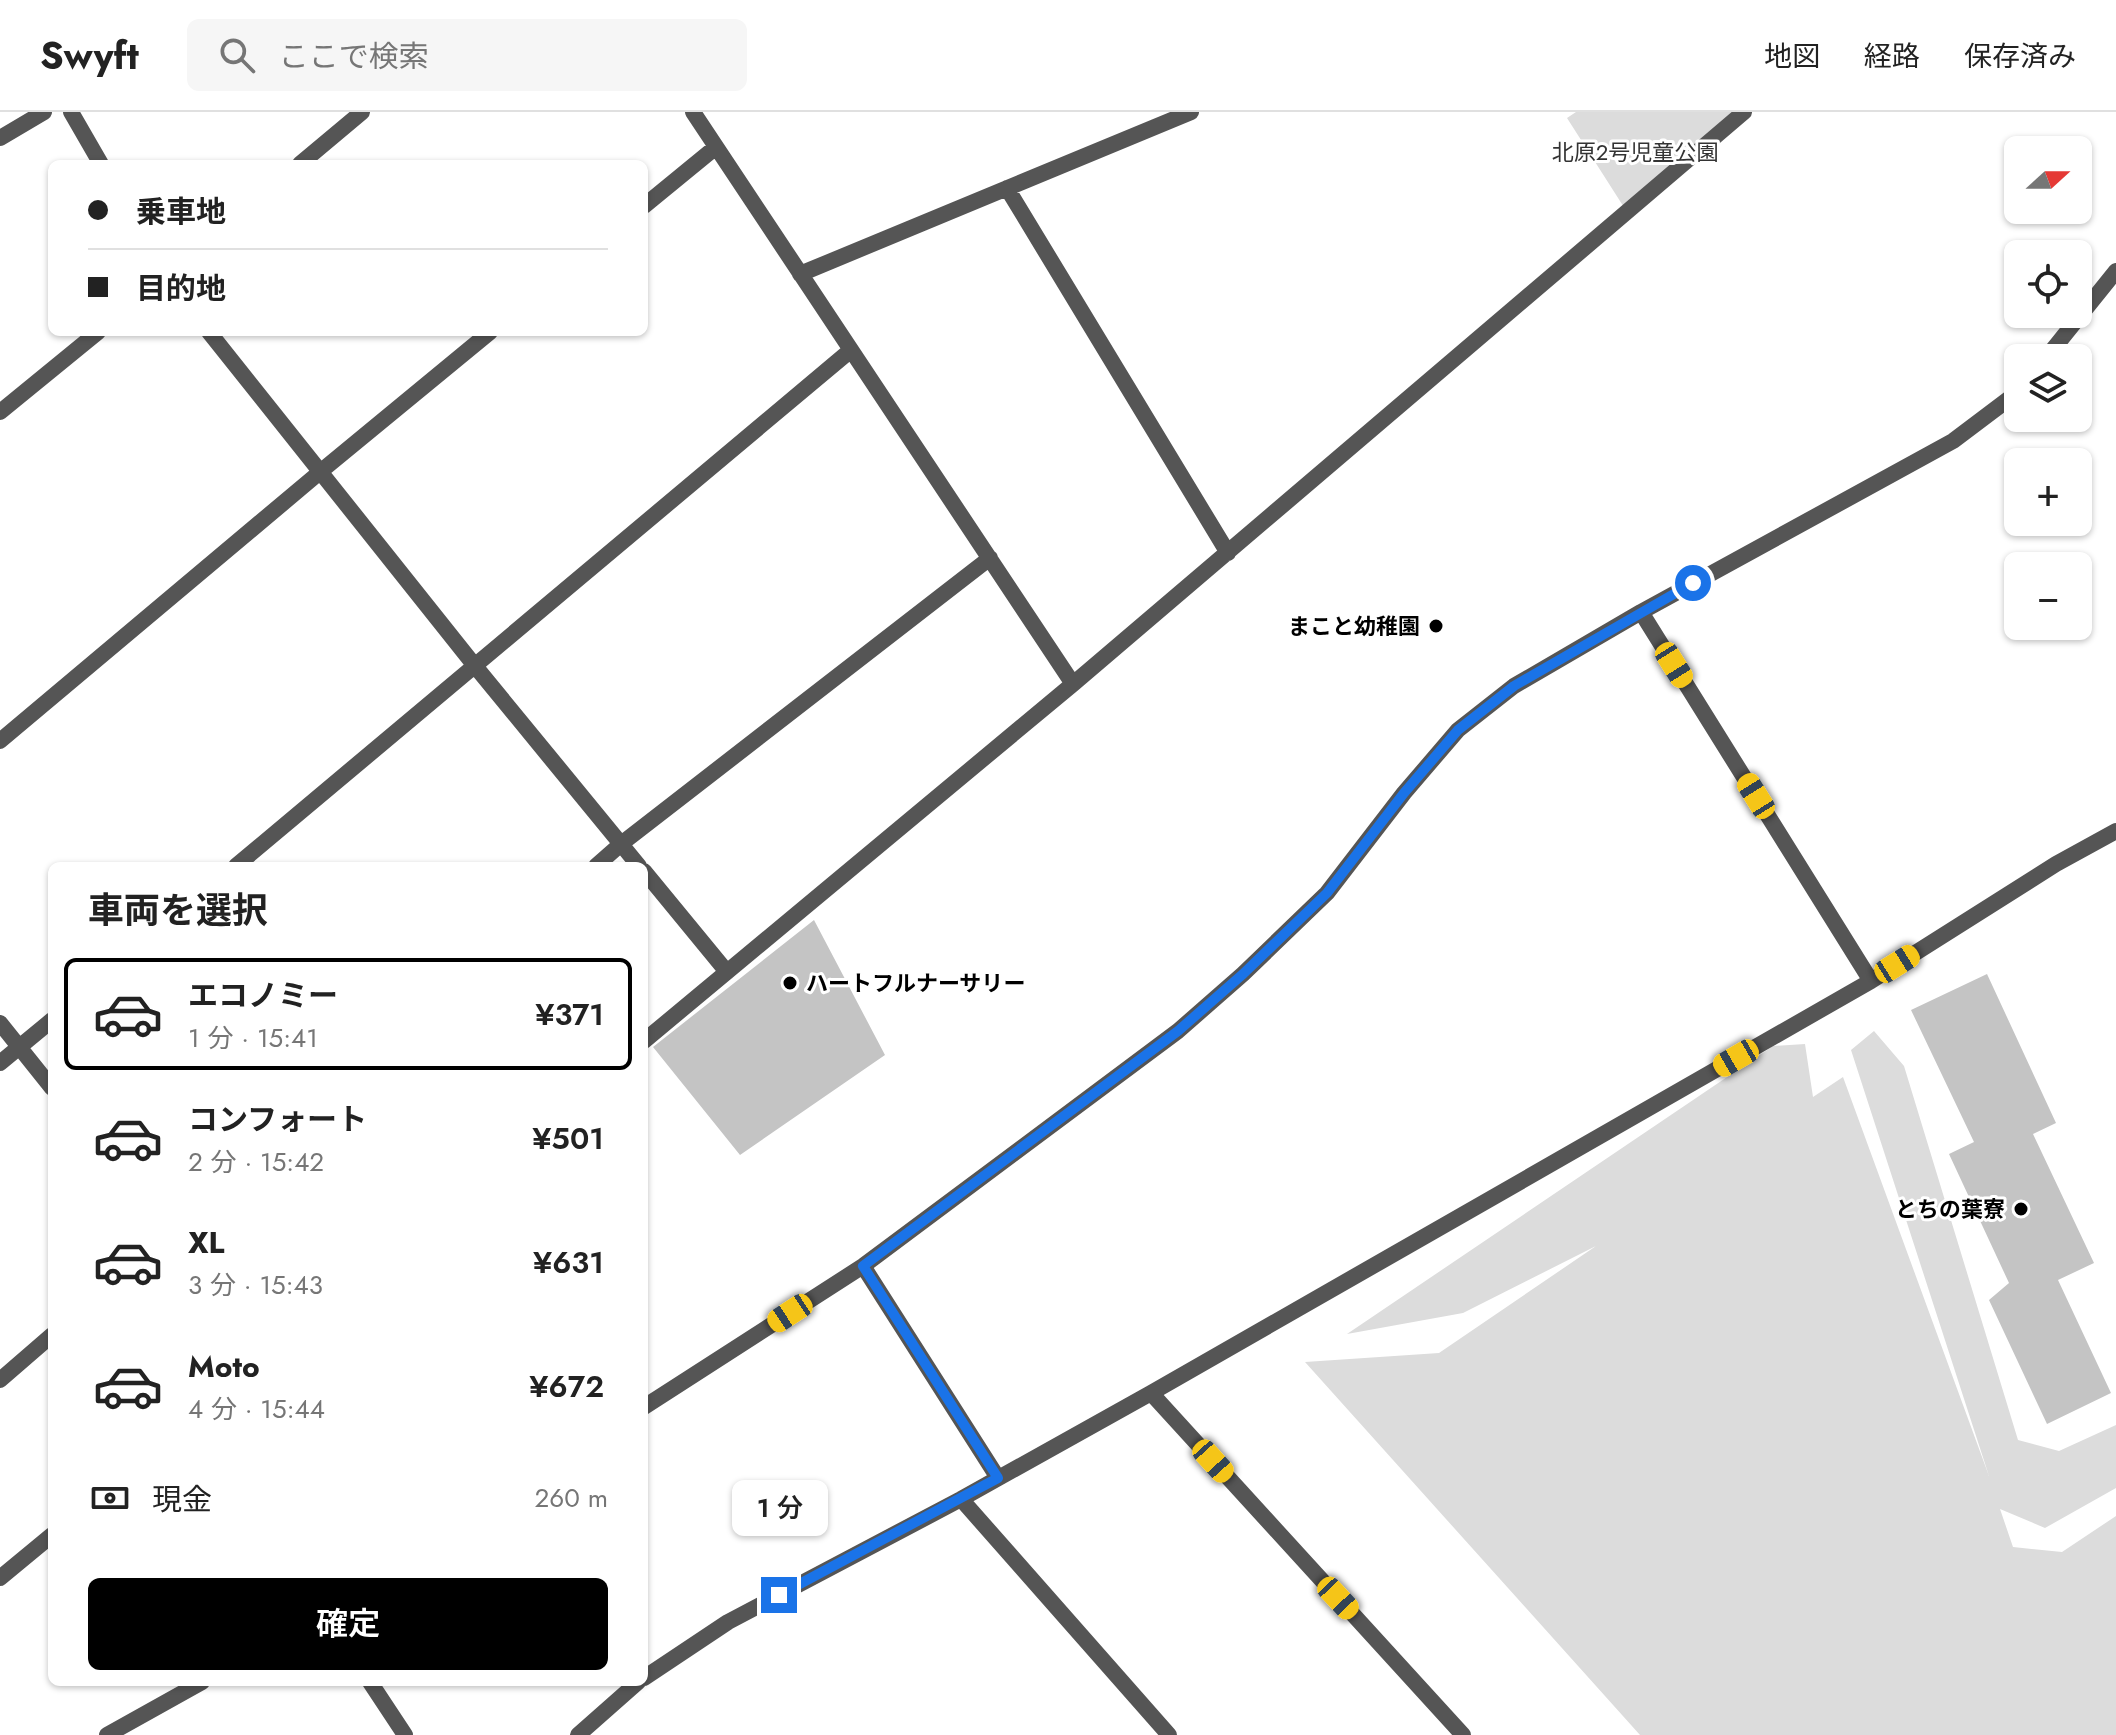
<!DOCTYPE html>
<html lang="ja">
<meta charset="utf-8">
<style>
:root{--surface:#fff;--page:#f6f6f6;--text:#222;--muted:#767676;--line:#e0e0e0;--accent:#000}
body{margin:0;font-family:Jost,"Noto Sans JP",sans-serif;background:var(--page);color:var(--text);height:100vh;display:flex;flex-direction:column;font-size:30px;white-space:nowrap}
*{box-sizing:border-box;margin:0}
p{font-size:26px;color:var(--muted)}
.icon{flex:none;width:44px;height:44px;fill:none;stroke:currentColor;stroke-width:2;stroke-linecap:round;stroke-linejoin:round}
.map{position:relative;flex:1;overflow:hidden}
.panel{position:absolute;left:48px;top:750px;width:600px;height:824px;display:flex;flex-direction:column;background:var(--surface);border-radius:12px;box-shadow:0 2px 6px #0004}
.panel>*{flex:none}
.top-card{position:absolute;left:48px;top:48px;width:600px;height:176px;border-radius:12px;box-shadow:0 2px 6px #0004;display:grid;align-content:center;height:176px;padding:0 40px;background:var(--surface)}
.needle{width:52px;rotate:69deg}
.buttons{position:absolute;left:2004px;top:24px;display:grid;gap:16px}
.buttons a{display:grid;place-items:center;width:88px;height:88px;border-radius:12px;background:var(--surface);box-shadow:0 2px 6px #0004;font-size:40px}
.end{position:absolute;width:36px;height:36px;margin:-18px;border:10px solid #1a73e8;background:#fff;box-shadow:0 0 0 4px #fff}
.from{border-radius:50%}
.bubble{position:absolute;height:56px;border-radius:12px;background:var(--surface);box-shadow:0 2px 6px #0004;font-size:26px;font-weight:600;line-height:56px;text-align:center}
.car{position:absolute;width:24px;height:48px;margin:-24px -12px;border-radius:10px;box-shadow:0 0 6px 2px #0007;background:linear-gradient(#f5c518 24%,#345 0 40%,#f5c518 0 76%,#345 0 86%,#f5c518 0)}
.top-card b{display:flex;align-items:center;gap:28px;height:76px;font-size:30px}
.top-card b+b{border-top:2px solid var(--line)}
.top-card i{width:20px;height:20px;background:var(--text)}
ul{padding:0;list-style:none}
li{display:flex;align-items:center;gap:24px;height:112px;margin:0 16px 12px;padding:0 24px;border:4px solid transparent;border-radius:12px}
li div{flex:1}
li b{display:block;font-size:30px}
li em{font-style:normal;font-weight:600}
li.current{border-color:var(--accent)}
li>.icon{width:72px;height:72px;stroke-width:1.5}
h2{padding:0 40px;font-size:36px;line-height:96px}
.pay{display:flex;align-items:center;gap:20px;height:88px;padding:0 40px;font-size:30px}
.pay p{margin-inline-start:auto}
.primary-button{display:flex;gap:16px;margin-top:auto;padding:16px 40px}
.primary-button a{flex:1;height:92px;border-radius:12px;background:var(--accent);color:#fff;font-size:32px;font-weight:600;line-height:92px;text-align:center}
header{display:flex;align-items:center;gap:48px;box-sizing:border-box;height:112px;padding:0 40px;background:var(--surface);border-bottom:2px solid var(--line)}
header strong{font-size:38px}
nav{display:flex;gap:44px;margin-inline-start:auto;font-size:28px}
.search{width:560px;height:72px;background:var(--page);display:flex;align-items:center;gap:20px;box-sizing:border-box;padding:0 28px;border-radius:12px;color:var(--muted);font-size:30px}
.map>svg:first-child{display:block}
.green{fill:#dcdcdc}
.building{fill:#c4c4c4}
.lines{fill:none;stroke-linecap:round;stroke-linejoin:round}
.street{stroke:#555;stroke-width:16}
.route{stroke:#1a73e8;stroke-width:10}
.poi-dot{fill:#000;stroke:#fff;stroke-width:3}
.labels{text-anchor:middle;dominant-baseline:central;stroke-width:6;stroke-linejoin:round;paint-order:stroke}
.park-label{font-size:22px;fill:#333;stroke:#fff}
.poi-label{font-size:22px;font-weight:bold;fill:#000;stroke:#fff;text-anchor:end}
</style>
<header>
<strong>Swyft</strong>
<div class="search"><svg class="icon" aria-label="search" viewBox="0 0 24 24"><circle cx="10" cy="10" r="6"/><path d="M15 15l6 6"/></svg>ここで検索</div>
<nav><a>地図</a><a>経路</a><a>保存済み</a></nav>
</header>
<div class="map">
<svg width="2116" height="1623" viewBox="0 0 2116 1623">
<rect width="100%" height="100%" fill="#fff"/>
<!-- green -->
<path class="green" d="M1576,0H1744L1627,100L1567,6Z
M1874,919L1904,954L2018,1328L2059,1339L2116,1313V1376L2045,1416L2000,1397L2013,1435L2062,1440L2116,1404V1623H1640L1305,1250L1439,1241L1596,1134L1463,1201L1347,1222L1773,934L1805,932L1813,985L1843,965L1989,1364L1851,938Z"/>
<!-- building -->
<path class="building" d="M814,808L885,943L740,1043L653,935Z
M1987,862L2056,1011L2033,1022L2094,1151L2058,1168L2111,1281L2047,1312L1989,1188L2009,1171L1949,1042L1974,1030L1911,898Z"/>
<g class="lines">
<!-- street -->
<path class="street" d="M71,0L101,52
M693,0L1073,572
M0,26L44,0
M300,52L362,0
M1007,76L1228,441
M644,94L716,35
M800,162L1191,0
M209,220L475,554L639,754
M2046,246L2116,159
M0,300L98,220
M1641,500L1871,869
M0,629L320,360L490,220
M236,754L851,238
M596,754L621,732L990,446
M644,759L727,860
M0,911L52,976
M644,929L1073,572L1744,0
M0,951L52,908
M863,1154L998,1366
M0,1268L52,1223
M1151,1281L1463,1623
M644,1295L863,1154L1178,919L1243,862L1327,781L1404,681L1458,618L1514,574L1641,500L1953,329L2018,280
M961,1387L1169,1623
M0,1466L52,1423
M644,1566L728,1510L961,1387L1151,1281L1871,869L2056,752L2116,719
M370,1570L405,1623
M107,1623L202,1570
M578,1623L638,1570"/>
</g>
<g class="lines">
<!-- route -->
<path class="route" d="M779,1483L998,1366L863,1154L1178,919L1243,862L1327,781L1404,681L1458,618L1514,574L1693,471"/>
</g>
<!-- markers -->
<g class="poi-dot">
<circle cx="1436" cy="514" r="8"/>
<circle cx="790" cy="871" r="8"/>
<circle cx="2021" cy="1097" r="8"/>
</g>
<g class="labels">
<!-- park labels -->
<g class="park-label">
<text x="1635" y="40">北原2号児童公園</text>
</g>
<!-- poi labels -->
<g class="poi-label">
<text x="1420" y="514">まこと幼稚園</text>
<text x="806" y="871" text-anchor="start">ハートフルナーサリー</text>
<text x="2005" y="1097">とちの葉寮</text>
</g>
</g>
</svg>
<div class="buttons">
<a><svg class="needle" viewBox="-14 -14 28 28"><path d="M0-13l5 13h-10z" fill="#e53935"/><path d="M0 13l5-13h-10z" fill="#767676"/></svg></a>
<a><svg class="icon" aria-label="locate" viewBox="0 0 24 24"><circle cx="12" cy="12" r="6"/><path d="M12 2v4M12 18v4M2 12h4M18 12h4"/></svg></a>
<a><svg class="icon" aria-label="layers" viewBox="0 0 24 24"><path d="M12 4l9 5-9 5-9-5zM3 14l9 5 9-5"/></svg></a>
<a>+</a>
<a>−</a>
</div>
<i class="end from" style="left:1693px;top:471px"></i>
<i class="end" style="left:779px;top:1483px"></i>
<div class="bubble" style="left:732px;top:1368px;width:96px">1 分</div>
<i class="car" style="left:1674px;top:553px;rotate:148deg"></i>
<i class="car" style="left:1756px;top:684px;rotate:328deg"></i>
<i class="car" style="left:1897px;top:852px;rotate:58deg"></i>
<i class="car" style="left:1736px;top:946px;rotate:240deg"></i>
<i class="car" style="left:790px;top:1201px;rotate:237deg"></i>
<i class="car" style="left:1213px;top:1349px;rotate:138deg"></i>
<i class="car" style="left:1338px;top:1486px;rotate:137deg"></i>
<div class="top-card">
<b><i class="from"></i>乗車地</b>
<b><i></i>目的地</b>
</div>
<section class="panel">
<h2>車両を選択</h2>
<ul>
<li class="current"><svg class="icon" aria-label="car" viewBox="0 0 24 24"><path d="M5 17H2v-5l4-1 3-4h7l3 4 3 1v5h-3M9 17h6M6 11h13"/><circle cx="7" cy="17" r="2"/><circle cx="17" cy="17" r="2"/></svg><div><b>エコノミー</b><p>1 分 · 15:41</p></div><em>¥371</em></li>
<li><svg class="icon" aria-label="car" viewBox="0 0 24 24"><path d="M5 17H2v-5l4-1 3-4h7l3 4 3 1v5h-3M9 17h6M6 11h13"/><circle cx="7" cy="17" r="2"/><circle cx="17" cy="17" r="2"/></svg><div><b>コンフォート</b><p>2 分 · 15:42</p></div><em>¥501</em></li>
<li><svg class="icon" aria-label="car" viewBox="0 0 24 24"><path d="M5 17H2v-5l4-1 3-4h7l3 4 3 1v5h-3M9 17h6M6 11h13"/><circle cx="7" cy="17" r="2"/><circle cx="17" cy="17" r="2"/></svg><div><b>XL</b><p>3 分 · 15:43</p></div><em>¥631</em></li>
<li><svg class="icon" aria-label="car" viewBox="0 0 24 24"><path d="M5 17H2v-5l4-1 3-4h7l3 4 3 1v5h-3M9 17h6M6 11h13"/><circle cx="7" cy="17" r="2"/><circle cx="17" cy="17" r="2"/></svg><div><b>Moto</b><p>4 分 · 15:44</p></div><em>¥672</em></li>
</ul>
<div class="pay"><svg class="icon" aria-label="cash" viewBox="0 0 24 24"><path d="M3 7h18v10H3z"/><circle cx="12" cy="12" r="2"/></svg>現金<p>260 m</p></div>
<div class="primary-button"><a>確定</a></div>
</section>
</div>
